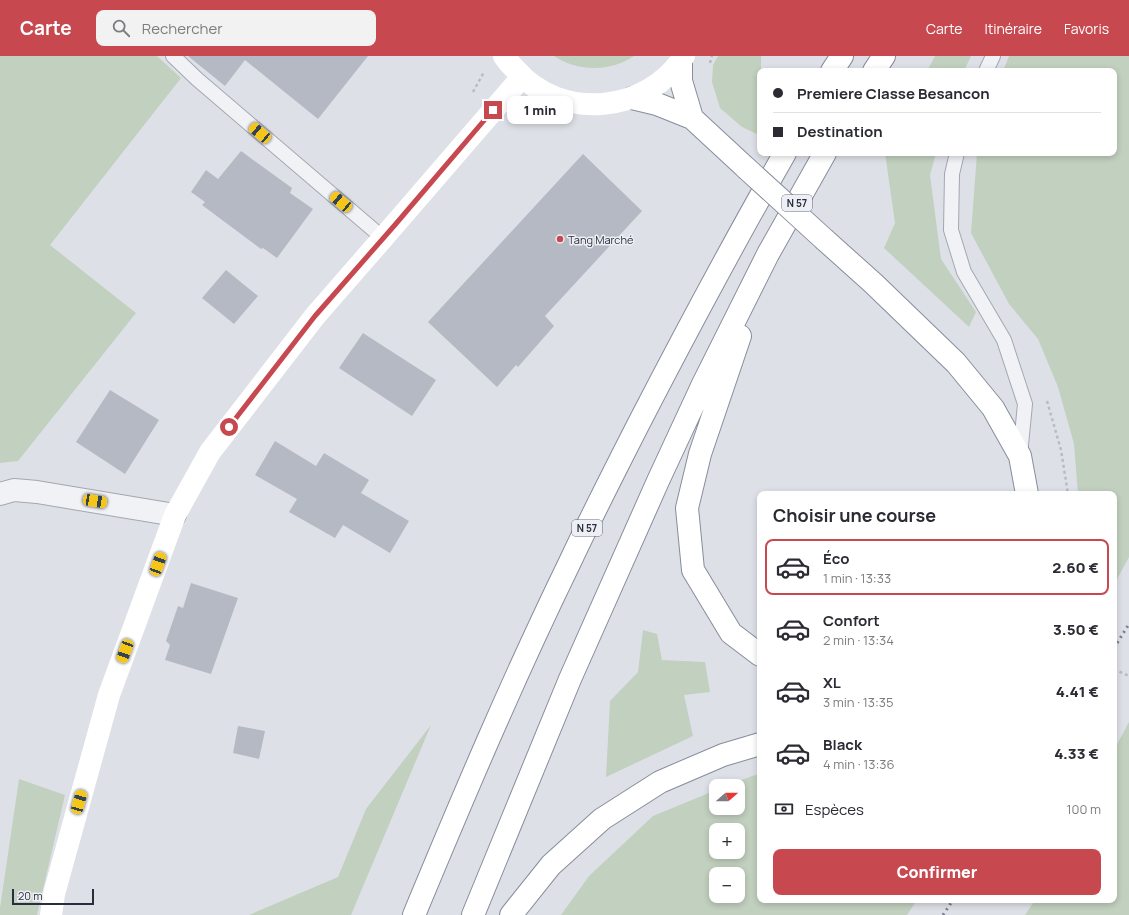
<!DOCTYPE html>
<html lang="fr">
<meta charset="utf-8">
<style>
:root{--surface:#fff;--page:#f2f2f3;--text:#2b2b33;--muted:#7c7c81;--line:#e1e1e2;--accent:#c7484f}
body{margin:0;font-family:Manrope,sans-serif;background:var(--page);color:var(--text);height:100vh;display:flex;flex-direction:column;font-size:15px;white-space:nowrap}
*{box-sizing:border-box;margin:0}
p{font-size:13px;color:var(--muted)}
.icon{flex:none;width:22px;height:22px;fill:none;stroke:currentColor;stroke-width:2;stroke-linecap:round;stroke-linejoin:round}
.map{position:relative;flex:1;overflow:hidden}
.details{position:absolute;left:757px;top:435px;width:360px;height:412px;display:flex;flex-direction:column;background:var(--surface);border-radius:8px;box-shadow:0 2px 6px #0003}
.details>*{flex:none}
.top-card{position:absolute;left:757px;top:12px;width:360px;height:88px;border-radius:8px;box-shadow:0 2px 6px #0003;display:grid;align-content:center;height:88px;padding:0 16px;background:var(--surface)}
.needle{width:26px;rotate:70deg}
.fabs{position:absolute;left:709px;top:723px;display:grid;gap:8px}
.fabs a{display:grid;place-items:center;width:36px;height:36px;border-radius:8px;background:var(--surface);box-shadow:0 2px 6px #0003;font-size:20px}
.scale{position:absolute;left:12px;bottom:10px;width:82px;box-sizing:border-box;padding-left:4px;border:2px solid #282e3d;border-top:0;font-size:11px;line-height:14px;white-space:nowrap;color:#282e3d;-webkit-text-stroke:3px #edeff4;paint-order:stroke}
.end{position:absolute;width:18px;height:18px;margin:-9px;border:5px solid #c7484f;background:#fff;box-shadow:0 0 0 2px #fff}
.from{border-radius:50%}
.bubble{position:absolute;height:28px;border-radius:8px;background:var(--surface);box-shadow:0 2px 6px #0003;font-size:13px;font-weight:800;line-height:28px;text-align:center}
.car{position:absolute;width:12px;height:24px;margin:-12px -6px;border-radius:5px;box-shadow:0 0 3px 1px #0007;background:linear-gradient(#f5c518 24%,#345 0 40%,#f5c518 0 76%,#345 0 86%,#f5c518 0)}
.top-card b{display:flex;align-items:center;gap:14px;height:38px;font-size:15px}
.top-card b+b{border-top:1px solid var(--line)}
.top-card i{width:10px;height:10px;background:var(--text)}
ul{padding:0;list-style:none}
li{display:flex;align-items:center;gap:12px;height:56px;margin:0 8px 6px;padding:0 8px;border:2px solid transparent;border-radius:8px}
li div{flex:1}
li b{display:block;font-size:15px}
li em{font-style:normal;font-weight:800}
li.selected{border-color:var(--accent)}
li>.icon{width:36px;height:36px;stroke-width:1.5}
h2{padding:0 16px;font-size:18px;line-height:48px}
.pay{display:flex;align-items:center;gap:10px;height:44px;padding:0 16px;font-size:15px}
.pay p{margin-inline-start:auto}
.button{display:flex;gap:8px;margin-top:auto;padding:8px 16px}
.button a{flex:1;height:46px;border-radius:8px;background:var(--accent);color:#fff;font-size:16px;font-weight:800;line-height:46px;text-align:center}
header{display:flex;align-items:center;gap:24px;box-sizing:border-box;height:56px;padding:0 20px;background:var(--accent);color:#fff}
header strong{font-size:19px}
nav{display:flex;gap:22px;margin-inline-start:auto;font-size:14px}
.search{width:280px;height:36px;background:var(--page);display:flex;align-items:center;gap:10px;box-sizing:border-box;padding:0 14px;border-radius:8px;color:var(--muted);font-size:15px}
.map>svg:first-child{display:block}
.green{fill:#c2d0bf;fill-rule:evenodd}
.building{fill:#b5b9c3}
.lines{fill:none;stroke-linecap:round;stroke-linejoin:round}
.lane-casing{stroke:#a4a7b1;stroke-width:16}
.street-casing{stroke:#a4a7b1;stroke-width:24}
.highway-casing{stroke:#868d9c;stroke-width:24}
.path{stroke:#b8bbc1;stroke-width:2.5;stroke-dasharray:3 3;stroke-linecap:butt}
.lane{stroke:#f0f2f5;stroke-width:14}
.street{stroke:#f0f2f5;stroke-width:22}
.secondary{stroke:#fff;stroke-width:22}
.highway{stroke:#fff;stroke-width:22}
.rail{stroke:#787f8f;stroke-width:3;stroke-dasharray:2 4;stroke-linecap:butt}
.highway-bridge-casing{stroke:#868d9c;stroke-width:24;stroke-linecap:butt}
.highway-bridge{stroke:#fff;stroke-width:22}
.route{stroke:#c7484f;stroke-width:5}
.poi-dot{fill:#c7484f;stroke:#edeff4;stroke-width:1.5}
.labels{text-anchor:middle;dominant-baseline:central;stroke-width:3;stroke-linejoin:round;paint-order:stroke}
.shield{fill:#edeff4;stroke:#636874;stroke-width:1}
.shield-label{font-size:10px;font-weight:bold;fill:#282e3d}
.poi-label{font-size:11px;fill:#282e3d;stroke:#edeff4;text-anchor:start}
</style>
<header>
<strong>Carte</strong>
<div class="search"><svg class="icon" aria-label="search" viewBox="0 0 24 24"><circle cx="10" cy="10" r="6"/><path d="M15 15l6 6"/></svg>Rechercher</div>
<nav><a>Carte</a><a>Itinéraire</a><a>Favoris</a></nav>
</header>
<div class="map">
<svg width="1129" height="859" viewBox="0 0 1129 859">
<rect width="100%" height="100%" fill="#dee0e7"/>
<!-- green -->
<path class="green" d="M0,0H157L181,22L50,189L136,257L18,405L0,407Z
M554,0H634C611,16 577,16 554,0Z
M718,0H761V15H760L759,79L742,71L720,52L712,26L713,9Z
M935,0H971L964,15H927Z
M1009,0H1129V501L1114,529V438H1078L1074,388L1058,331L1038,283L1009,248L971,177L977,97H1114V15H1003Z
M885,97H936L930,119L941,203L976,256L969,271L884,192L895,167Z
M643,574L657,578L662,604L705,606L710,636L684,639L693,680L606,721L610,645L638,616Z
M1129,666V859H1025L1035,844H1114V694Z
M431,669L351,859H249L338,821L366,753Z
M760,718V844H917L907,859H561L589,820L653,760L716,734V752H738V730H727L752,720ZM716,774H738V796H716ZM716,818H738V840H716Z
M19,723L65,739L37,859H0V852Z"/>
<!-- building -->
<path class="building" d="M188,0H368L318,63L245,4L225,30Z
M241,95L292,132L290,137L313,153L277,202L263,192L261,193L202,149L205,146L191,136L206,114L218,123Z
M583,98L642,155L545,260L554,270L518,311L516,309L497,331L428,266Z
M226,214L258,240L234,268L202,242Z
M363,277L436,324L412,360L339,312Z
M110,334L159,364L125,418L76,386Z
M275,385L316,410L324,397L369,424L361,437L409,465L390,497L343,469L335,482L289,456L297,443L255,419Z
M191,527L238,542L211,618L165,604L170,589L166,585L178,550L183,552Z
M238,670L265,675L259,703L233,697Z"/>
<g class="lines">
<!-- lane casing -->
<g class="lane-casing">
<path id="lane" d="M173,0L197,23L383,182
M986,15L993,0
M957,97L952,118L951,174L964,216L1004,284L1025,348L1020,399"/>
</g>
<!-- street casing -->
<g class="street-casing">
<path id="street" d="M0,438L14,434L37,436L175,459"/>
</g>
<!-- highway casing -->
<g class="highway-casing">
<path id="highway" d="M681,6V25L692,62
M832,15L842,0
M874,15L884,0
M632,42L657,48L692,62L746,112
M825,184L873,227L956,307L993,352L1020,400L1027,438
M740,280L700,398L687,452L693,514L731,577L760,599
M414,859C463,741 513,623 569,508C591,461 615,414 639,367C686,276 734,186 785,97
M473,859L570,623L658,425L703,328L768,198L825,97
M511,859L551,809L602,763L660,726L723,699L760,688"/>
</g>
<!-- path -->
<path class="path" d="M710,7L712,0
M473,36L484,16
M1047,345L1061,394L1068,438
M1114,613L1129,620"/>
<!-- lane -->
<use href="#lane" class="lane"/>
<!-- street -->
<use href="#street" class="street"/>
<!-- secondary -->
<path class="secondary" d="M504,0C507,5 512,10 516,14C561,66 648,57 684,0
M51,859L54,838L109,639L175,459L210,396L315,260L383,182L522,21"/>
<!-- highway -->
<use href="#highway" class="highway"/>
<!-- rail -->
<path class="rail" d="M1114,592L1129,568
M943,859L953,844"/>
<!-- highway-bridge casing -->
<g class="highway-bridge-casing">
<path id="highway-bridge" d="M746,112L825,184"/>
</g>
<!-- highway-bridge -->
<use href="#highway-bridge" class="highway-bridge"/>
</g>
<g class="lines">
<!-- route -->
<path class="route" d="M229,371L315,260L394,170L493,54"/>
</g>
<!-- markers -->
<circle class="poi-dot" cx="560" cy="183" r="4"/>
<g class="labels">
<!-- shield labels -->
<g class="shield">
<rect x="782" y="139" width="30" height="16" rx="3"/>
<rect x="572" y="464" width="30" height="16" rx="3"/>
</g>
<g class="shield-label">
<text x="797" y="147">N 57</text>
<text x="587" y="472">N 57</text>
</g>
<!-- poi labels -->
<g class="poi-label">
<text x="568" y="183">Tang Marché</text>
</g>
</g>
</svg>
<div class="fabs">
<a><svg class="needle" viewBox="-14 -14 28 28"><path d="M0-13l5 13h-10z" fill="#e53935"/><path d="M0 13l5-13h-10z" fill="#7c7c81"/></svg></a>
<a>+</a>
<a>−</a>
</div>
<div class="scale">20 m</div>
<i class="end from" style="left:229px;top:371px"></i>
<i class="end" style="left:493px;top:54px"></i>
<div class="bubble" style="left:507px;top:40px;width:66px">1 min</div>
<i class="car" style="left:260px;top:77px;rotate:310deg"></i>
<i class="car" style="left:341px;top:146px;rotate:310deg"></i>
<i class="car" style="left:95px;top:445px;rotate:99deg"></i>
<i class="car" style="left:158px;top:508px;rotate:20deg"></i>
<i class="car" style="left:125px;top:595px;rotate:200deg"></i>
<i class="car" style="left:79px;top:746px;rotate:16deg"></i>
<div class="top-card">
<b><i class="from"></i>Premiere Classe Besancon</b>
<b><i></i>Destination</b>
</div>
<section class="details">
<h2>Choisir une course</h2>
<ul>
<li class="selected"><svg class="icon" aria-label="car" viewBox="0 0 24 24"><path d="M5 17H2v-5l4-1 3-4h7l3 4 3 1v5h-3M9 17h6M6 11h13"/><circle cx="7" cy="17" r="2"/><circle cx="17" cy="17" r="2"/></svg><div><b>Éco</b><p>1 min · 13:33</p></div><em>2.60 €</em></li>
<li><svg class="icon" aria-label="car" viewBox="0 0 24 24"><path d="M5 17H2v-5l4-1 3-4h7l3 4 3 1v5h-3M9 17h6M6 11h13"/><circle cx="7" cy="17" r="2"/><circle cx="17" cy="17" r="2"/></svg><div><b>Confort</b><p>2 min · 13:34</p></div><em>3.50 €</em></li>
<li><svg class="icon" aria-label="car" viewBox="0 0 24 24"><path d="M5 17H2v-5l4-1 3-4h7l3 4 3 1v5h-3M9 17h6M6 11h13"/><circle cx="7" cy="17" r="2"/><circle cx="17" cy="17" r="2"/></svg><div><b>XL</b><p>3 min · 13:35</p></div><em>4.41 €</em></li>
<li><svg class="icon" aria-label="car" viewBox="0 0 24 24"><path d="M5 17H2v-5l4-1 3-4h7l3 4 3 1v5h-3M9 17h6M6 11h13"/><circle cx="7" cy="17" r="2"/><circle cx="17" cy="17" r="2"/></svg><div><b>Black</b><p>4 min · 13:36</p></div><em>4.33 €</em></li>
</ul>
<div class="pay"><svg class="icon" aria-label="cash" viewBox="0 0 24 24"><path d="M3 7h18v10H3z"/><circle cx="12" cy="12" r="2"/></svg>Espèces<p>100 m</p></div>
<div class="button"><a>Confirmer</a></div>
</section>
</div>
